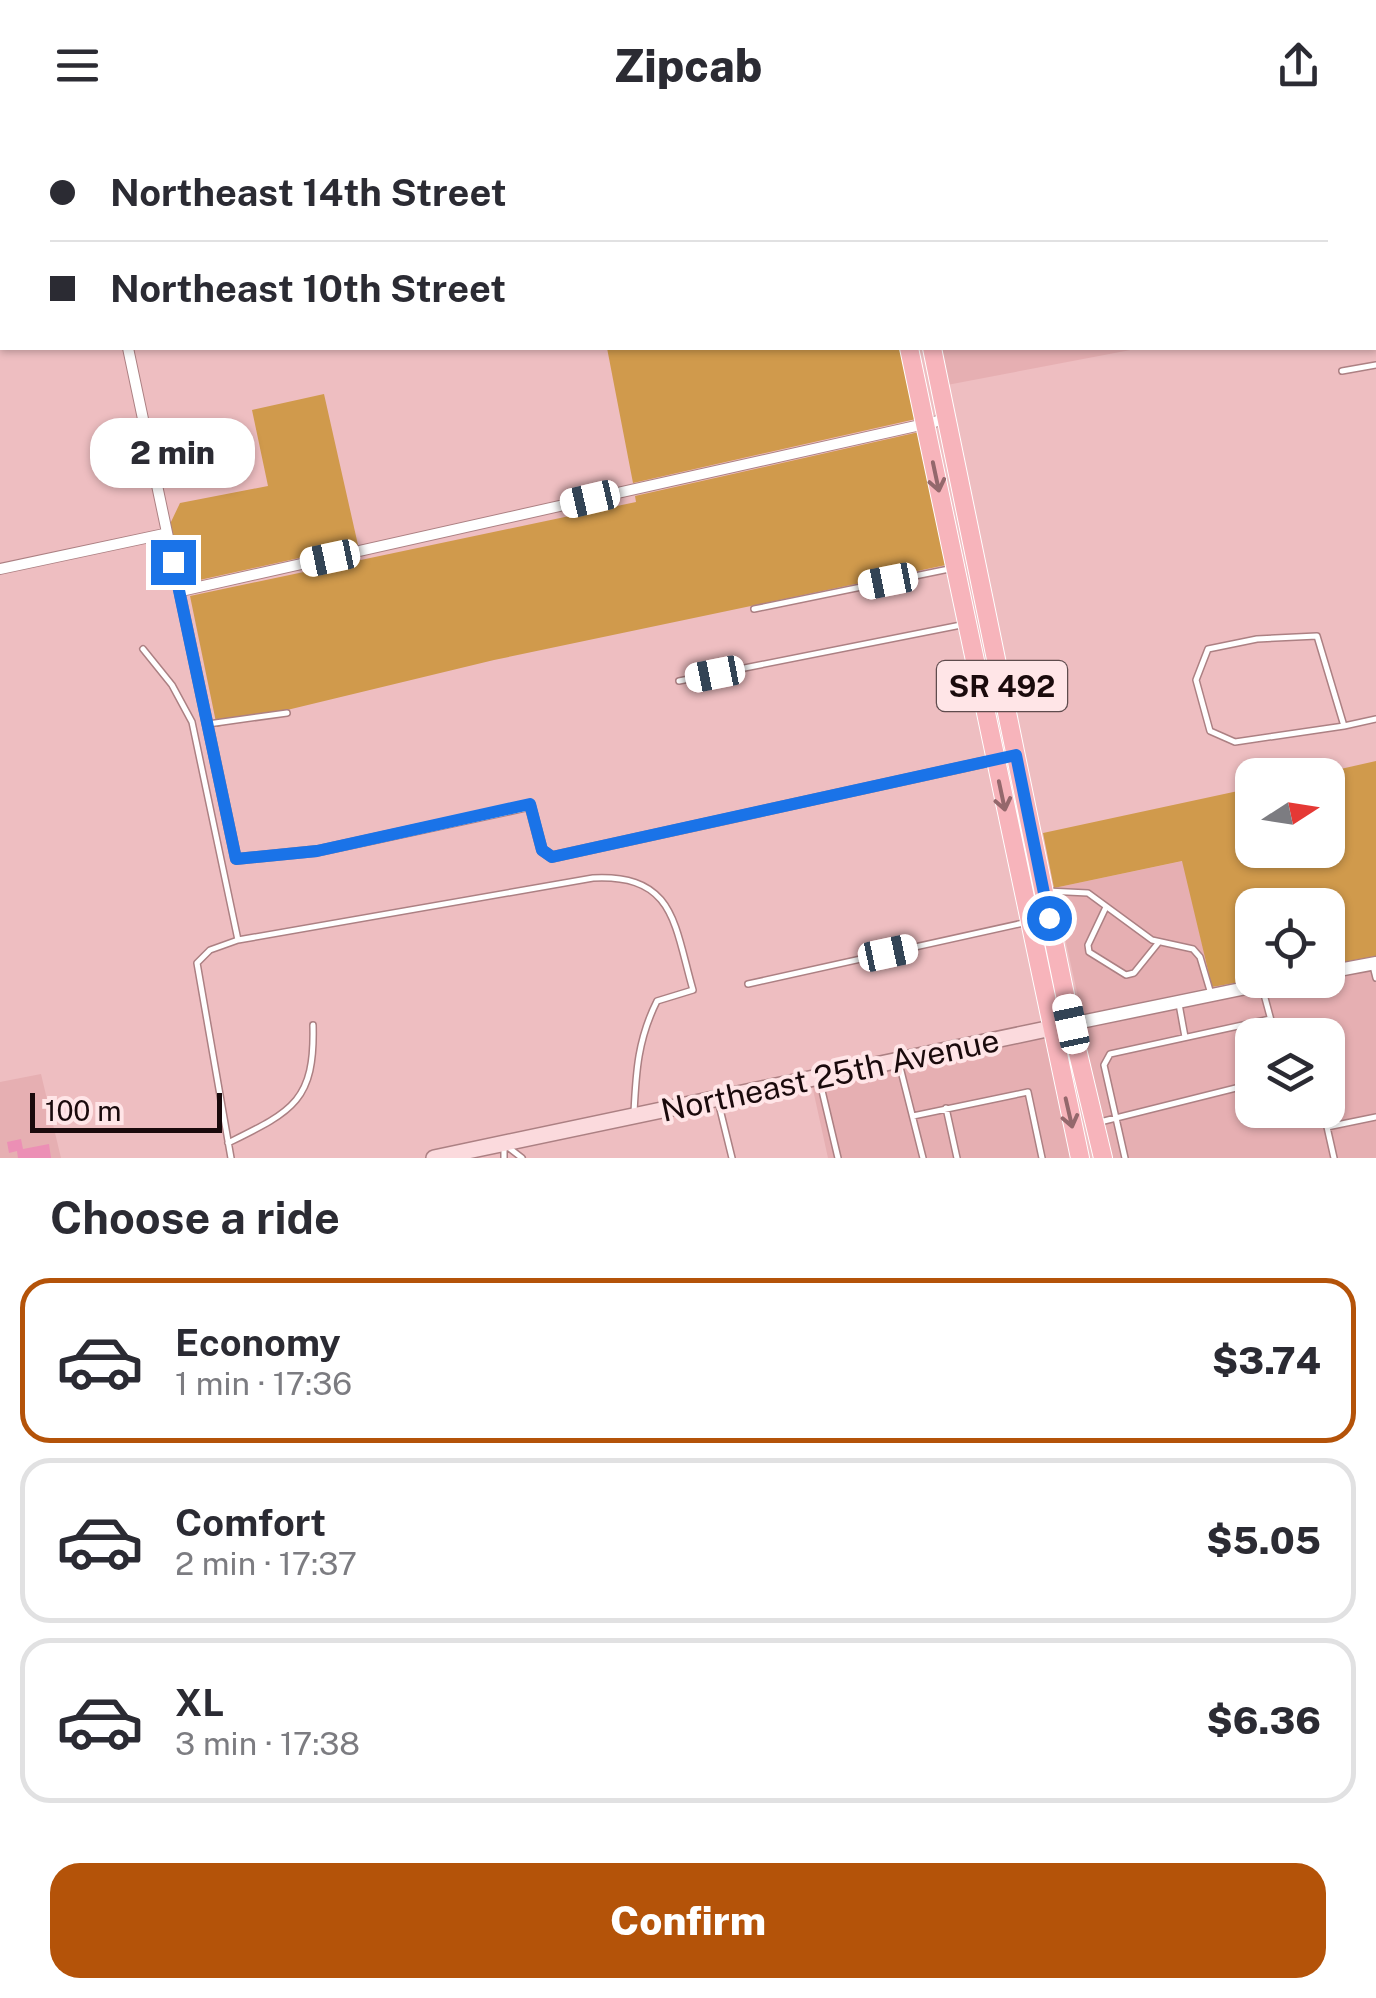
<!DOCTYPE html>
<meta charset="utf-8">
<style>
:root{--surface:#fff;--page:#f7f7f7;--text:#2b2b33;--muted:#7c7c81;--line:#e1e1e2;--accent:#b45309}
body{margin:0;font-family:"Public Sans",sans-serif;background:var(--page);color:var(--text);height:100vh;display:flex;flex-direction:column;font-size:38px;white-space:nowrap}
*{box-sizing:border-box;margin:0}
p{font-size:32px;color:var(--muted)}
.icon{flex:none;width:55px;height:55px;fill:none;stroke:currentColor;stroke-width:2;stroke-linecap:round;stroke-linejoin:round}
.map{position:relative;height:1028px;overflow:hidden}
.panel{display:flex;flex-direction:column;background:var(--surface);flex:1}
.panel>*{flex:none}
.guide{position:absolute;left:0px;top:0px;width:1378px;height:220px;box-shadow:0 2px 8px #0004;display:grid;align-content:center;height:220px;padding:0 50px;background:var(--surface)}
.needle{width:65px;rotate:78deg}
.fabs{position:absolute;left:1235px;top:628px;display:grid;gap:20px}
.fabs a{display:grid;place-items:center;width:110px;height:110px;border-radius:20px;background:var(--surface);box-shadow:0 2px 8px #0004;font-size:50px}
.scale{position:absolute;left:30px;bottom:25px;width:192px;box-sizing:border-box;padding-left:10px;border:5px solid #1a0a0c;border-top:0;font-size:28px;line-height:35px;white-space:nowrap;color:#1a0a0c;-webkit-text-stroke:8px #ffe5e7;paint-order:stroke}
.end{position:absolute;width:45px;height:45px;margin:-22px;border:12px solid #1a73e8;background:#fff;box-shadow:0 0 0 5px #fff}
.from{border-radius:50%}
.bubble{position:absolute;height:70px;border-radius:30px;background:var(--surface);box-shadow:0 2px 8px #0004;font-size:32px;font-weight:800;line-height:70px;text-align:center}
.car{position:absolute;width:30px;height:60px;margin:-30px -15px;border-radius:12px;box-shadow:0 0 8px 2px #0007;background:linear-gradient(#fff 24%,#345 0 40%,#fff 0 76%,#345 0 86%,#fff 0)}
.guide b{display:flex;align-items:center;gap:35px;height:95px;font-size:38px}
.guide b+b{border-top:2px solid var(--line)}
.guide i{width:25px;height:25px;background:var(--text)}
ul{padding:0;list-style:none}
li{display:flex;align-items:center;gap:30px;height:165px;margin:0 20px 15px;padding:0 30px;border:5px solid var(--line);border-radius:30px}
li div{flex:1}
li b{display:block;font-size:38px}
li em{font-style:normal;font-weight:800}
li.selected{border-color:var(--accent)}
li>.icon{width:90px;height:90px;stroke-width:1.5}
h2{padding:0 50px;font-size:45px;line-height:120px}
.action{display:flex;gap:20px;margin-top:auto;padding:20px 50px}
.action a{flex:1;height:115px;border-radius:30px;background:var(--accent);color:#fff;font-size:40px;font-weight:800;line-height:115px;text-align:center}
header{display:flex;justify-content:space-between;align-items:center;height:130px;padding:0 50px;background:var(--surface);font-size:45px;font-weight:800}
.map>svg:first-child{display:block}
.built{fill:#e6afb2;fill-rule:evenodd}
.green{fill:#d09a4c}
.building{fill:#ec8fb5}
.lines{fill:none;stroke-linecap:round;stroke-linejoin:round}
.service-casing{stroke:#ac8083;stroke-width:8}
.minor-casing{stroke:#ac8083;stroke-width:12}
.tertiary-casing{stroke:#ac8083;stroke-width:15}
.secondary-casing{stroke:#ac8083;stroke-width:18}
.primary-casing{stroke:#fff;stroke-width:20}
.service{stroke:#fff;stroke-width:5}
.minor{stroke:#fff;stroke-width:10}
.tertiary{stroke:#fff;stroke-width:12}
.secondary{stroke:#fbdadd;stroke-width:15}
.primary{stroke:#f7b4bb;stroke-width:18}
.oneway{stroke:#94686c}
.route{stroke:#1a73e8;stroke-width:12}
.labels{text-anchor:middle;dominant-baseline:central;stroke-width:8;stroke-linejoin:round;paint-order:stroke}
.shield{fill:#ffe5e7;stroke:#5f4c4e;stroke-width:2.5}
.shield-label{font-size:30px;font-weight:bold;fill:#1a0a0c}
.street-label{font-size:32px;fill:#1a0a0c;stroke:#ffe5e7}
</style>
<header><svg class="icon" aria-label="menu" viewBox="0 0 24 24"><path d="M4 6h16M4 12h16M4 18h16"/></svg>Zipcab<svg class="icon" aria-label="share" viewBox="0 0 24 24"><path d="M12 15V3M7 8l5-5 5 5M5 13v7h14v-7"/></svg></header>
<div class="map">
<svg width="1376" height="1028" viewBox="0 0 1376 1028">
<rect width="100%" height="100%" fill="#eebec1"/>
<!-- built -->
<path class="built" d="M939,218H1141L947,255Z
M1183,731L1212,857L1082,885L1054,758Z
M1376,839V1028H1112L1080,899ZM1252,905H1328V980H1252Z
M1044,906L1072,1028H828L812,955Z
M41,944L61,1028H0V952Z"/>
<!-- green -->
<path class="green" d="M1063,0H1266L1267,2H1064Z
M607,218H901L916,289L633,353Z
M324,264L358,415L186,453L170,394L180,373L268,356L252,280Z
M919,302L946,435L494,530L217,597L190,466L636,372L635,366Z
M1376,631V826L1328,835V775H1252V850L1212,857L1182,731L1054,758L1043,703L1252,658V720H1328V645H1314Z"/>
<!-- building -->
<path class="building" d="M21,1009L23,1019L49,1014L51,1028H18L17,1021L9,1023L7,1012Z"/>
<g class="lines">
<!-- service casing -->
<g class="service-casing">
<path id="service" d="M1353,2H1370
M1375,11L1376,15
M1375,134L1376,139
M1342,241L1376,235
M754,479L949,439
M1317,506L1344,596L1235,612L1210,601L1196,550L1208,519L1257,509Z
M143,519L172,555L192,592L238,810L593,748C675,744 674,794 693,860L657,871C638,909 636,941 634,983
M679,551L961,495
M208,594L287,583
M1344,596L1376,589
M1047,761L1088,763L1152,810L1193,819L1200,827L1211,864
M1106,777L1088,815L1089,822L1126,845L1134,843L1159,812
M1373,836L1376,848
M748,854L1046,788
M1262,857L1275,905
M1179,874L1185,907
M899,933L923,1028
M819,948L838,1028
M718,971L732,1028
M946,978L957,1028
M913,986L1028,962L1042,1028
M1100,992L1252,954
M228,1013C293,981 315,971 313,895
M231,1028L197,833L210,820L238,810
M504,1028V1014L522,1028
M1125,1028L1104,935L1110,924L1270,889
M1334,1028L1327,997L1376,987"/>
</g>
<!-- minor casing -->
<g class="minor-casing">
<path id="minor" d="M83,0L84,2
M181,0V2
M762,0L763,2
M607,2L618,0
M1375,38H1376
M128,218L236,729L317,721L530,675L542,720L552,727L999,629
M0,439L164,404
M181,461L947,289"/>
</g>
<!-- tertiary casing -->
<g class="tertiary-casing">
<path id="tertiary" d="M1328,842L1376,833
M1071,894L1285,850"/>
</g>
<!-- secondary casing -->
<g class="secondary-casing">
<path id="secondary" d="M434,1028L1061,896"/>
</g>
<!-- primary casing -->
<g class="primary-casing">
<path id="primary" d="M864,0V2
M886,0L887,2
M909,218L1080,1028
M932,218L1071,894L1103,1028"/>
</g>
<!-- service -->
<use href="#service" class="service"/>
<!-- minor -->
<use href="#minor" class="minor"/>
<!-- tertiary -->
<use href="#tertiary" class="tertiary"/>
<!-- secondary -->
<use href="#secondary" class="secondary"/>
<!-- primary -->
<use href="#primary" class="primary"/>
</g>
<!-- one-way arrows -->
<defs><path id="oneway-shaft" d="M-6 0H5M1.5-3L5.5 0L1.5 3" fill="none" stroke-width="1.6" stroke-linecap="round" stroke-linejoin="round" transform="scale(2.5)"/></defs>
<g class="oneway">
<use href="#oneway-shaft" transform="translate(936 347) rotate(78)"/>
<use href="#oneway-shaft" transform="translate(1002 666) rotate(78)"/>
<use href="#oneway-shaft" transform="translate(1069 983) rotate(77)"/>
</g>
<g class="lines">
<!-- route -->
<path class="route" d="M173,432L236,729L317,721L530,674L542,720L552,727L1016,625L1049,788"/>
</g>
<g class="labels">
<!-- shield labels -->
<rect class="shield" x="937" y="531" width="130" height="50" rx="8"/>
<g class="shield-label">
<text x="1002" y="556">SR 492</text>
</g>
<!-- street labels -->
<g class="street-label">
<text transform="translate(830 945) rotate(-12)">Northeast 25th Avenue</text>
</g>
</g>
</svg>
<div class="fabs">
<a><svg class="needle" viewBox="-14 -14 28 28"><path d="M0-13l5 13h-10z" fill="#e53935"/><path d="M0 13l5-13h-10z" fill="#7c7c81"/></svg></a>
<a><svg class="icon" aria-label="locate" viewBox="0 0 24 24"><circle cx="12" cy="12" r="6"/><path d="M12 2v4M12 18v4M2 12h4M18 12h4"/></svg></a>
<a><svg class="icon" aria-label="layers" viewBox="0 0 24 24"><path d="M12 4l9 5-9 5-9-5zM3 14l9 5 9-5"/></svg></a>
</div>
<div class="scale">100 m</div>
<i class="end from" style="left:1049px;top:788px"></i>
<i class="end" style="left:173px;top:432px"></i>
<div class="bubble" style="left:90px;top:288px;width:165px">2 min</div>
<i class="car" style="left:590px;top:369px;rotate:257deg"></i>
<i class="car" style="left:330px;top:428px;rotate:258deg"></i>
<i class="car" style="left:888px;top:451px;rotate:259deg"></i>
<i class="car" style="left:715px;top:544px;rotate:259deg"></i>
<i class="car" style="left:888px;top:823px;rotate:78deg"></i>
<i class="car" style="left:1071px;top:894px;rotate:348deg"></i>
<div class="guide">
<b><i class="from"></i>Northeast 14th Street</b>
<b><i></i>Northeast 10th Street</b>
</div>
</div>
<section class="panel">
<h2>Choose a ride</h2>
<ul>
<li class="selected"><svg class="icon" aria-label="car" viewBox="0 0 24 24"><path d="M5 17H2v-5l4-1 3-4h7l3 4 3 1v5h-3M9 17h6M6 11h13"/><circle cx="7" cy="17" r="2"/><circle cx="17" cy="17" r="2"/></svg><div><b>Economy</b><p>1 min · 17:36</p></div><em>$3.74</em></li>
<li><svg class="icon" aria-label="car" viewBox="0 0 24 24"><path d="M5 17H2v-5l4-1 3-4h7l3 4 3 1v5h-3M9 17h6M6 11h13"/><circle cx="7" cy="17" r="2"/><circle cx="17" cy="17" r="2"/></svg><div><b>Comfort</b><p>2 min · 17:37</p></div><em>$5.05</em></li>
<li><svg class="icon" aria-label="car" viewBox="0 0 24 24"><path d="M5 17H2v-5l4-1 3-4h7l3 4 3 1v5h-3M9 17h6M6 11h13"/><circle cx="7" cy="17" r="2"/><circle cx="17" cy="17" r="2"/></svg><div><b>XL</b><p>3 min · 17:38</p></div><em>$6.36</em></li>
</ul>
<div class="action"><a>Confirm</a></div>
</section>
